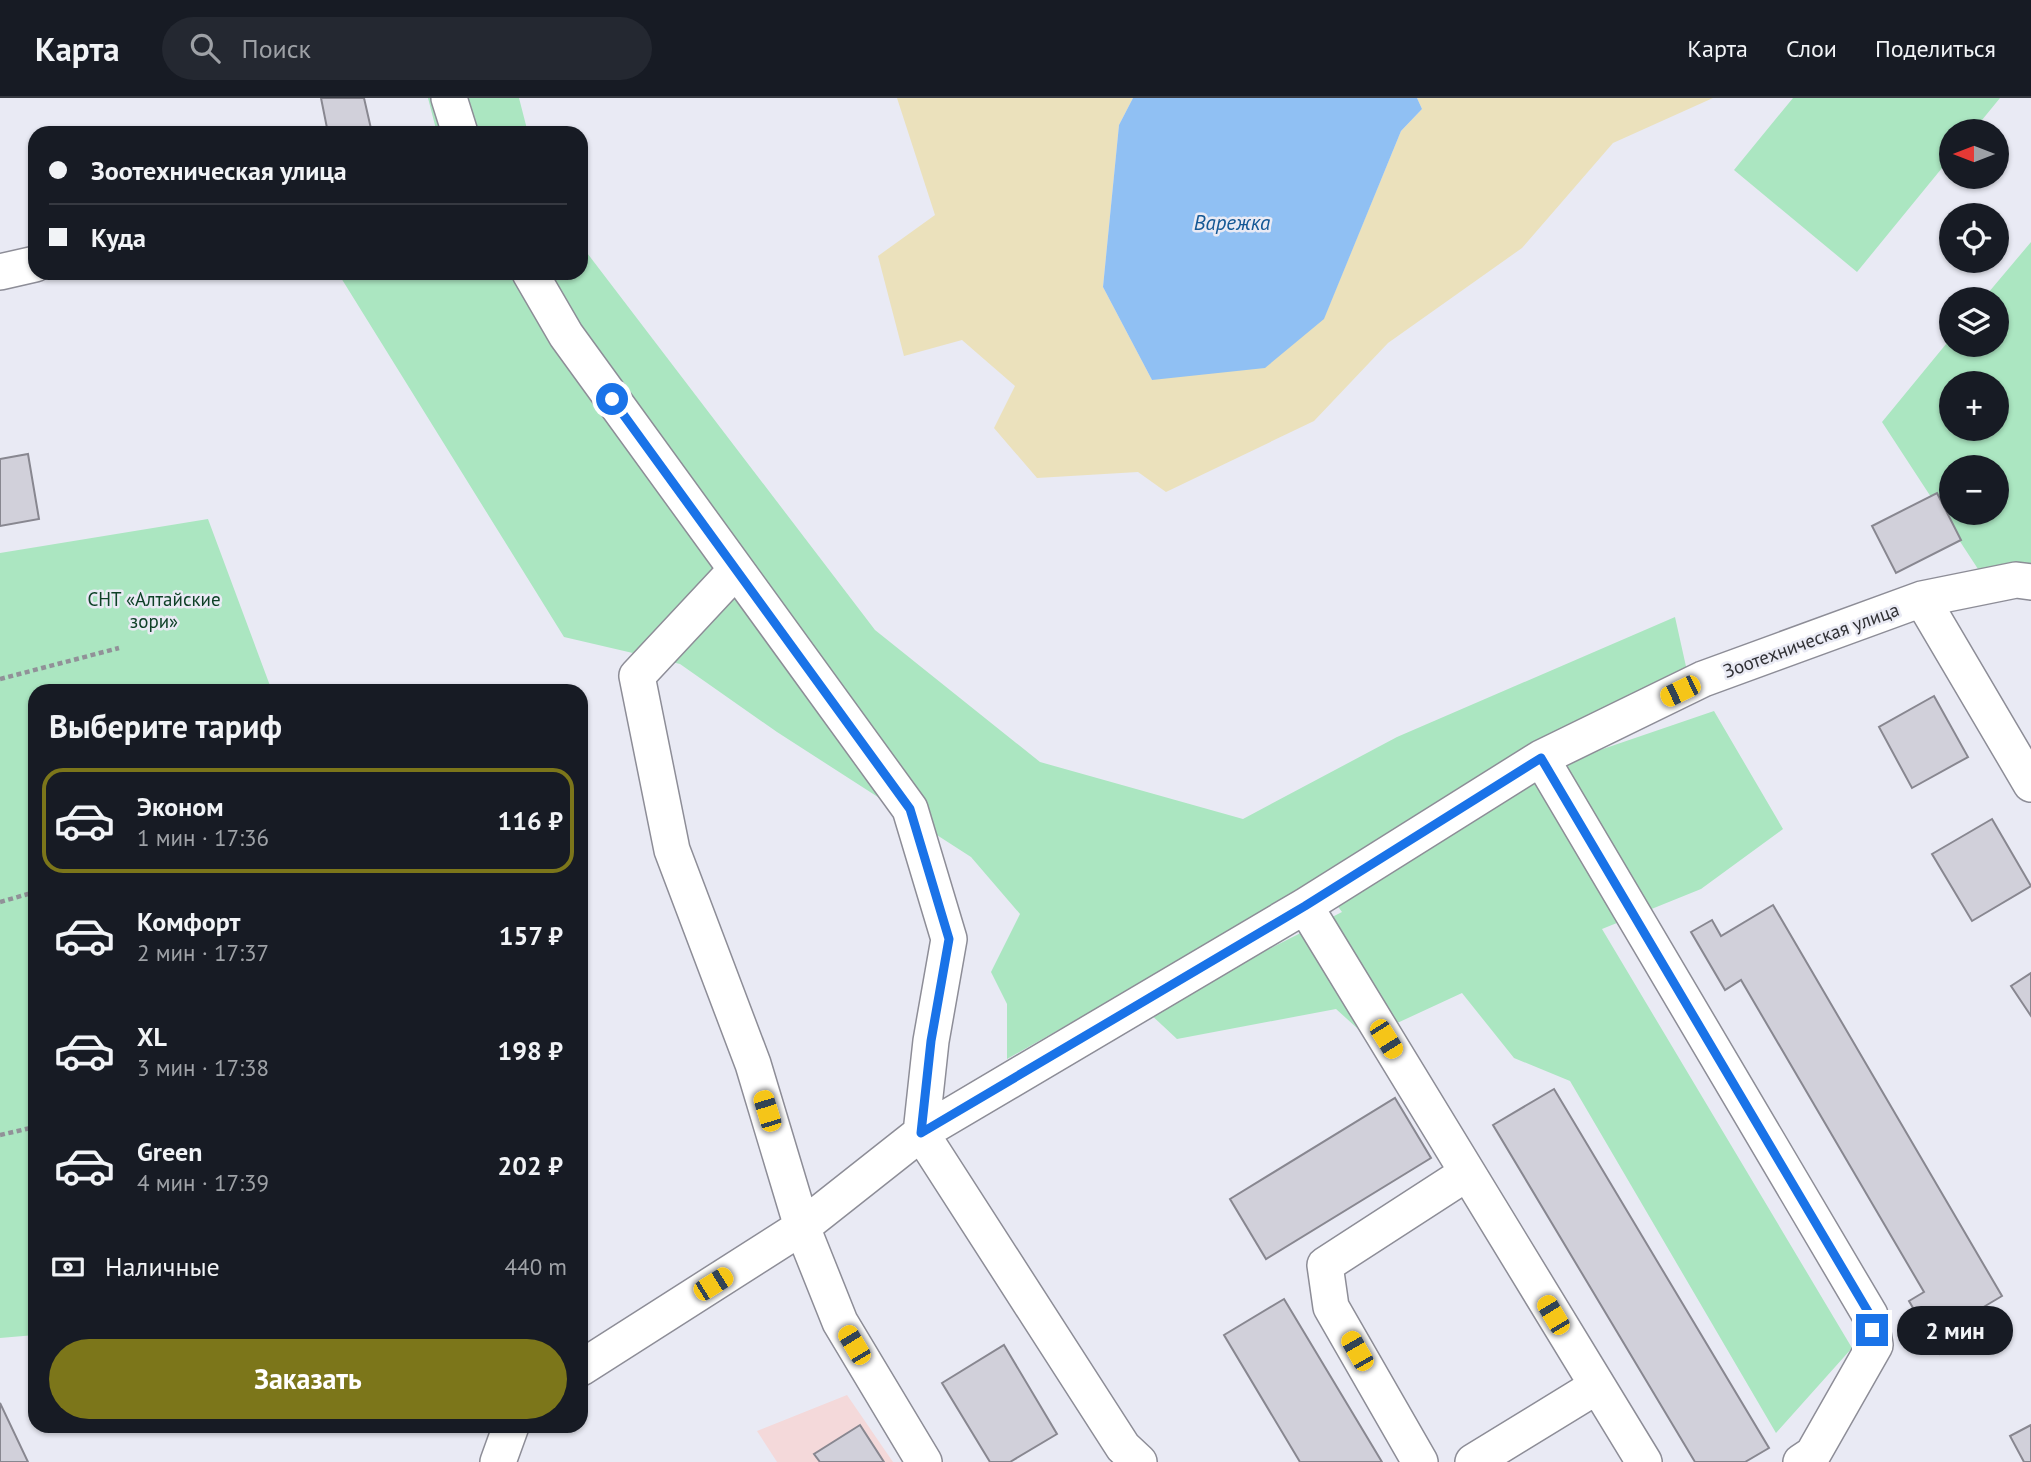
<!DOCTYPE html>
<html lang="ru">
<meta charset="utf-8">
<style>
:root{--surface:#171b24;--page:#242831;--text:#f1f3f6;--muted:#9ea1a6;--line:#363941;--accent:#7c761a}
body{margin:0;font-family:"PT Sans",sans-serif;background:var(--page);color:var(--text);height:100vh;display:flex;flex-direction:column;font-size:26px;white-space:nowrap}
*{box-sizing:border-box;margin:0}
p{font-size:23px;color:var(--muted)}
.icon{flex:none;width:38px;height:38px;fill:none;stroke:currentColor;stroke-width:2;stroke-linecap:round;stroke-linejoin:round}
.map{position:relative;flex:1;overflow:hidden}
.drawer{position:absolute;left:28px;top:586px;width:560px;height:749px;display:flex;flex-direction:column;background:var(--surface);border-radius:21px;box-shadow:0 2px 5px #0004}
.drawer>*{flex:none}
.guide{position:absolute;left:28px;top:28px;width:560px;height:154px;border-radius:21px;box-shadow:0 2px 5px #0004;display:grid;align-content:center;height:154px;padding:0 21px;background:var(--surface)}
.needle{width:46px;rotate:270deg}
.tools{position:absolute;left:1939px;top:21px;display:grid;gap:14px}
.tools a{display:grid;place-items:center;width:70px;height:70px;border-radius:50%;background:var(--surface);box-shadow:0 2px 5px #0004;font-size:35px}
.end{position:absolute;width:32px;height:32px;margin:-16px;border:9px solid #1a73e8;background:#fff;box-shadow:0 0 0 4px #fff}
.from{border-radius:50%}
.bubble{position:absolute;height:49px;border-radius:24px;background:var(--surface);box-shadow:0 2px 5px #0004;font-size:23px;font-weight:800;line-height:49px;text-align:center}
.car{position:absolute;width:21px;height:42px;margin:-21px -10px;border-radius:9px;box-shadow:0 0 5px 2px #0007;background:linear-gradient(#f5c518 24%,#345 0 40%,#f5c518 0 76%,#345 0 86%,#f5c518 0)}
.guide b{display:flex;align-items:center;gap:24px;height:66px;font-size:26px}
.guide b+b{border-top:2px solid var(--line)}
.guide i{width:18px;height:18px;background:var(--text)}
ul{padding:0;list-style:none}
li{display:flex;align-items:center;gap:21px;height:105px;margin:0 14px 10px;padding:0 7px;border:4px solid transparent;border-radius:21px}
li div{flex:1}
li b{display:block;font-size:26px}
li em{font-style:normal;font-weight:800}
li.selected{border-color:var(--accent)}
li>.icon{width:63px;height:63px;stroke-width:1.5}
h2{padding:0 21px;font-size:32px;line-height:84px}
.pay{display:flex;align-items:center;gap:18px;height:77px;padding:0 21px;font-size:26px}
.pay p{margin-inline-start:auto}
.button{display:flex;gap:14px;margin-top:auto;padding:14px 21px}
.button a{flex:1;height:80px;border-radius:42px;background:var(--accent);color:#fff;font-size:28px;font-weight:800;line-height:80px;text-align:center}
header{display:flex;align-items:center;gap:42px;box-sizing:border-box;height:98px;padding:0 35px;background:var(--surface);border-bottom:2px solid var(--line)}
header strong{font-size:33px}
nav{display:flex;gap:38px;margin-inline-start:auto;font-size:24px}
.search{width:490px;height:63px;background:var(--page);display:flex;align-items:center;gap:18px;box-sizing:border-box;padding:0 24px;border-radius:38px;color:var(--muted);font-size:26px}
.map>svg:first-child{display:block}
.industrial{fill:#f4d9da}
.green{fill:#abe6c1;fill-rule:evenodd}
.sand{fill:#ebe1bc}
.water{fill:#90c0f3}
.building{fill:#d1d0da;stroke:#888790;stroke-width:2}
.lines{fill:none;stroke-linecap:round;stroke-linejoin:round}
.minor-casing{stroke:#8d8d97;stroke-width:38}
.path{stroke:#919198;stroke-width:4.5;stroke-dasharray:5 3.5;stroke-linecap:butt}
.minor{stroke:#fff;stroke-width:35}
.route{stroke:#1a73e8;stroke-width:9}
.labels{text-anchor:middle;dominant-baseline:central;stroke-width:5;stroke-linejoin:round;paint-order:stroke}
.park-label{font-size:19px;fill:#0e4127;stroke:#e9eaf4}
.street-label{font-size:19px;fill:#303034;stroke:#e9eaf4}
.water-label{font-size:21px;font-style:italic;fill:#145895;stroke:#e9eaf4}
</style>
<header>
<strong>Карта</strong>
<div class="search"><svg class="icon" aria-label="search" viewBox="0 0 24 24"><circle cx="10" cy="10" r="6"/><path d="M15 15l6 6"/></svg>Поиск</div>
<nav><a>Карта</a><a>Слои</a><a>Поделиться</a></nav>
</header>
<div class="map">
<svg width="2031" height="1364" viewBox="0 0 2031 1364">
<rect width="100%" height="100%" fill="#e9eaf4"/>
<!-- industrial -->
<path class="industrial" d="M847,1297L893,1364H777L757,1333Z"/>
<!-- green -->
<path class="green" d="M428,0H519L528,35H437Z
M1793,0H2000L1973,33H1951V59L1857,174L1734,72Z
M2031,144V465L1978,471L1882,324L1951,240V247H1997V201H1983ZM1951,285H1997V331H1951ZM1951,369H1997V415H1951Z
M581,147L875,532L1040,664L1243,721L1397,639L1675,519L1687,573L1587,624L1597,653L1714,613L1783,731L1701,791L1602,831L1852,1250L1776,1335L1570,983L1514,960L1462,895L1367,939L1336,911L1177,941L1147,913L1342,814L1320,784L1007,961V906L991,874L1020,816L971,759L777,634L680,566L564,539L338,175H581Z
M208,421L272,593H35V1237L0,1240V455Z"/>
<!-- sand -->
<path class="sand" d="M897,0H1133L1119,27L1103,189L1152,282L1324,220L1401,33L1422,11L1417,0H1713L1613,45L1522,150L1388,245L1314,323L1166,394L1138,374L1037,380L994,330L1015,288L962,242L904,258L878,158L935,117Z"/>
<!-- water -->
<path class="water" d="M1133,0H1417L1422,11L1401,33L1324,221L1265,270L1152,282L1103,189L1119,27Z"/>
<!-- building -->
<path class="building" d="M321,0H364L372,35H328Z
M28,356L39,421L0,428V361Z
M1937,395L1961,442L1896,475L1872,428Z
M1934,598L1968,659L1912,690L1879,629Z
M1992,721L2031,788L1972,823L1932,756Z
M1773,807L2002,1198L1955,1226L1964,1242L1940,1256L1909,1203L1924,1194L1741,882L1725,892L1691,834L1712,822L1721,838Z
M2031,875V918L2011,888Z
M1554,991L1769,1350L1745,1364H1695L1493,1027Z
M1395,1000L1431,1060L1266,1161L1230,1101Z
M1284,1201L1382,1364H1300L1224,1237Z
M1004,1247L1057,1336L1010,1364H990L942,1285Z
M0,1305L28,1364H0Z
M860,1327L884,1364H820L814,1356Z
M2031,1327V1364H2024L2010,1338Z"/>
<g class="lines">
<!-- minor casing -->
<g class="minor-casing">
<path id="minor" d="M449,0L460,35
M0,174L35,166
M530,175L566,237L910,711L949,841L931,943L921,1035
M736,472L637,578L672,752L753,966L802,1129L840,1224L924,1364
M1922,501L2031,686
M1541,660L1870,1217L1875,1247L1813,1356L1801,1364
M1305,808L1644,1364
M921,1035L1123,1349L1139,1364
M581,1270L802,1129L921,1035L1305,808L1541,660L1703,581L1922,501L2016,482L2031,484
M498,1364L511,1328
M1420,1364L1331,1209L1325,1167L1467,1075
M1473,1364L1597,1288"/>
</g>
<!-- path -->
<path class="path" d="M0,581L119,550
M0,804L35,794
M0,1037L35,1029"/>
<!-- minor -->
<use href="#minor" class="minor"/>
</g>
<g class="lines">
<!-- route -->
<path class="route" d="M612,301L910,711L949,841L931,943L921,1035L1305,808L1541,660L1870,1217L1872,1232"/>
</g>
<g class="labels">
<!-- park labels -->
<g class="park-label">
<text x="154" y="501">СНТ «Алтайские<tspan x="154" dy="22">зори»</tspan></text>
</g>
<!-- street labels -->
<g class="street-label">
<text transform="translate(1811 542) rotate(-20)">Зоотехническая улица</text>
</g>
<!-- water labels -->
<g class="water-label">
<text x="1232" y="124">Варежка</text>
</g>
</g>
</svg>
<div class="tools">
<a><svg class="needle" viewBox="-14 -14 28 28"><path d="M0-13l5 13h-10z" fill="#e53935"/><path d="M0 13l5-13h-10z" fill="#9ea1a6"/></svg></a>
<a><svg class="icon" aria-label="locate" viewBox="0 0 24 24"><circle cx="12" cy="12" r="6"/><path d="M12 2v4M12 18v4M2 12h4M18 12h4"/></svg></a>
<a><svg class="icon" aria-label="layers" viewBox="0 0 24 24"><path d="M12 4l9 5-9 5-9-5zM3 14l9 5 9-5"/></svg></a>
<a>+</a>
<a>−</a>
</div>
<i class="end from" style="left:612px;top:301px"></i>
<i class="end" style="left:1872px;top:1232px"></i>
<div class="bubble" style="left:1897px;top:1208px;width:116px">2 мин</div>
<i class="car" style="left:1680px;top:593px;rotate:244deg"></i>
<i class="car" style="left:1386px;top:941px;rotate:148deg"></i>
<i class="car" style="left:767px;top:1013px;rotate:343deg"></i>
<i class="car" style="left:713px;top:1186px;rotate:58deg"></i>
<i class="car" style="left:1553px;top:1217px;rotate:329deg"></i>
<i class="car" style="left:854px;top:1247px;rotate:329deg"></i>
<i class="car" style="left:1357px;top:1253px;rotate:330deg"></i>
<div class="guide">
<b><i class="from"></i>Зоотехническая улица</b>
<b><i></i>Куда</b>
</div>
<section class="drawer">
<h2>Выберите тариф</h2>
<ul>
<li class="selected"><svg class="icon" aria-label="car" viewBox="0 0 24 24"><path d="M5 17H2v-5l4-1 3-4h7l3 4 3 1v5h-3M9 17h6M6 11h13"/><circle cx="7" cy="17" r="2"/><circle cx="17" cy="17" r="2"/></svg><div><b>Эконом</b><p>1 мин · 17:36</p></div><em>116 ₽</em></li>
<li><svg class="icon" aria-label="car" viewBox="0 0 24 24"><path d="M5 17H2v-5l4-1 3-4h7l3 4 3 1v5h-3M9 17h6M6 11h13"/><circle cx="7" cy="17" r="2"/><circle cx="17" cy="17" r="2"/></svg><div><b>Комфорт</b><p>2 мин · 17:37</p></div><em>157 ₽</em></li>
<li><svg class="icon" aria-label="car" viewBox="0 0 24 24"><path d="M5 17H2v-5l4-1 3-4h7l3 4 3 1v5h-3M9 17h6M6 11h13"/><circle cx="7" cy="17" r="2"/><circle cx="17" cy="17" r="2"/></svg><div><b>XL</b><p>3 мин · 17:38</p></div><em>198 ₽</em></li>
<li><svg class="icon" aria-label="car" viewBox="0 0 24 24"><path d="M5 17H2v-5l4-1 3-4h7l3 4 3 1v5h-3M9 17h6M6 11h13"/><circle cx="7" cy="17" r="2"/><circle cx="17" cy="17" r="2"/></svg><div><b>Green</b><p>4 мин · 17:39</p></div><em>202 ₽</em></li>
</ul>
<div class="pay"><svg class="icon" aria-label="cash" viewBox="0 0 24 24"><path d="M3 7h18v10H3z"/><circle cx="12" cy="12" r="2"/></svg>Наличные<p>440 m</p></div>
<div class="button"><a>Заказать</a></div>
</section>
</div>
